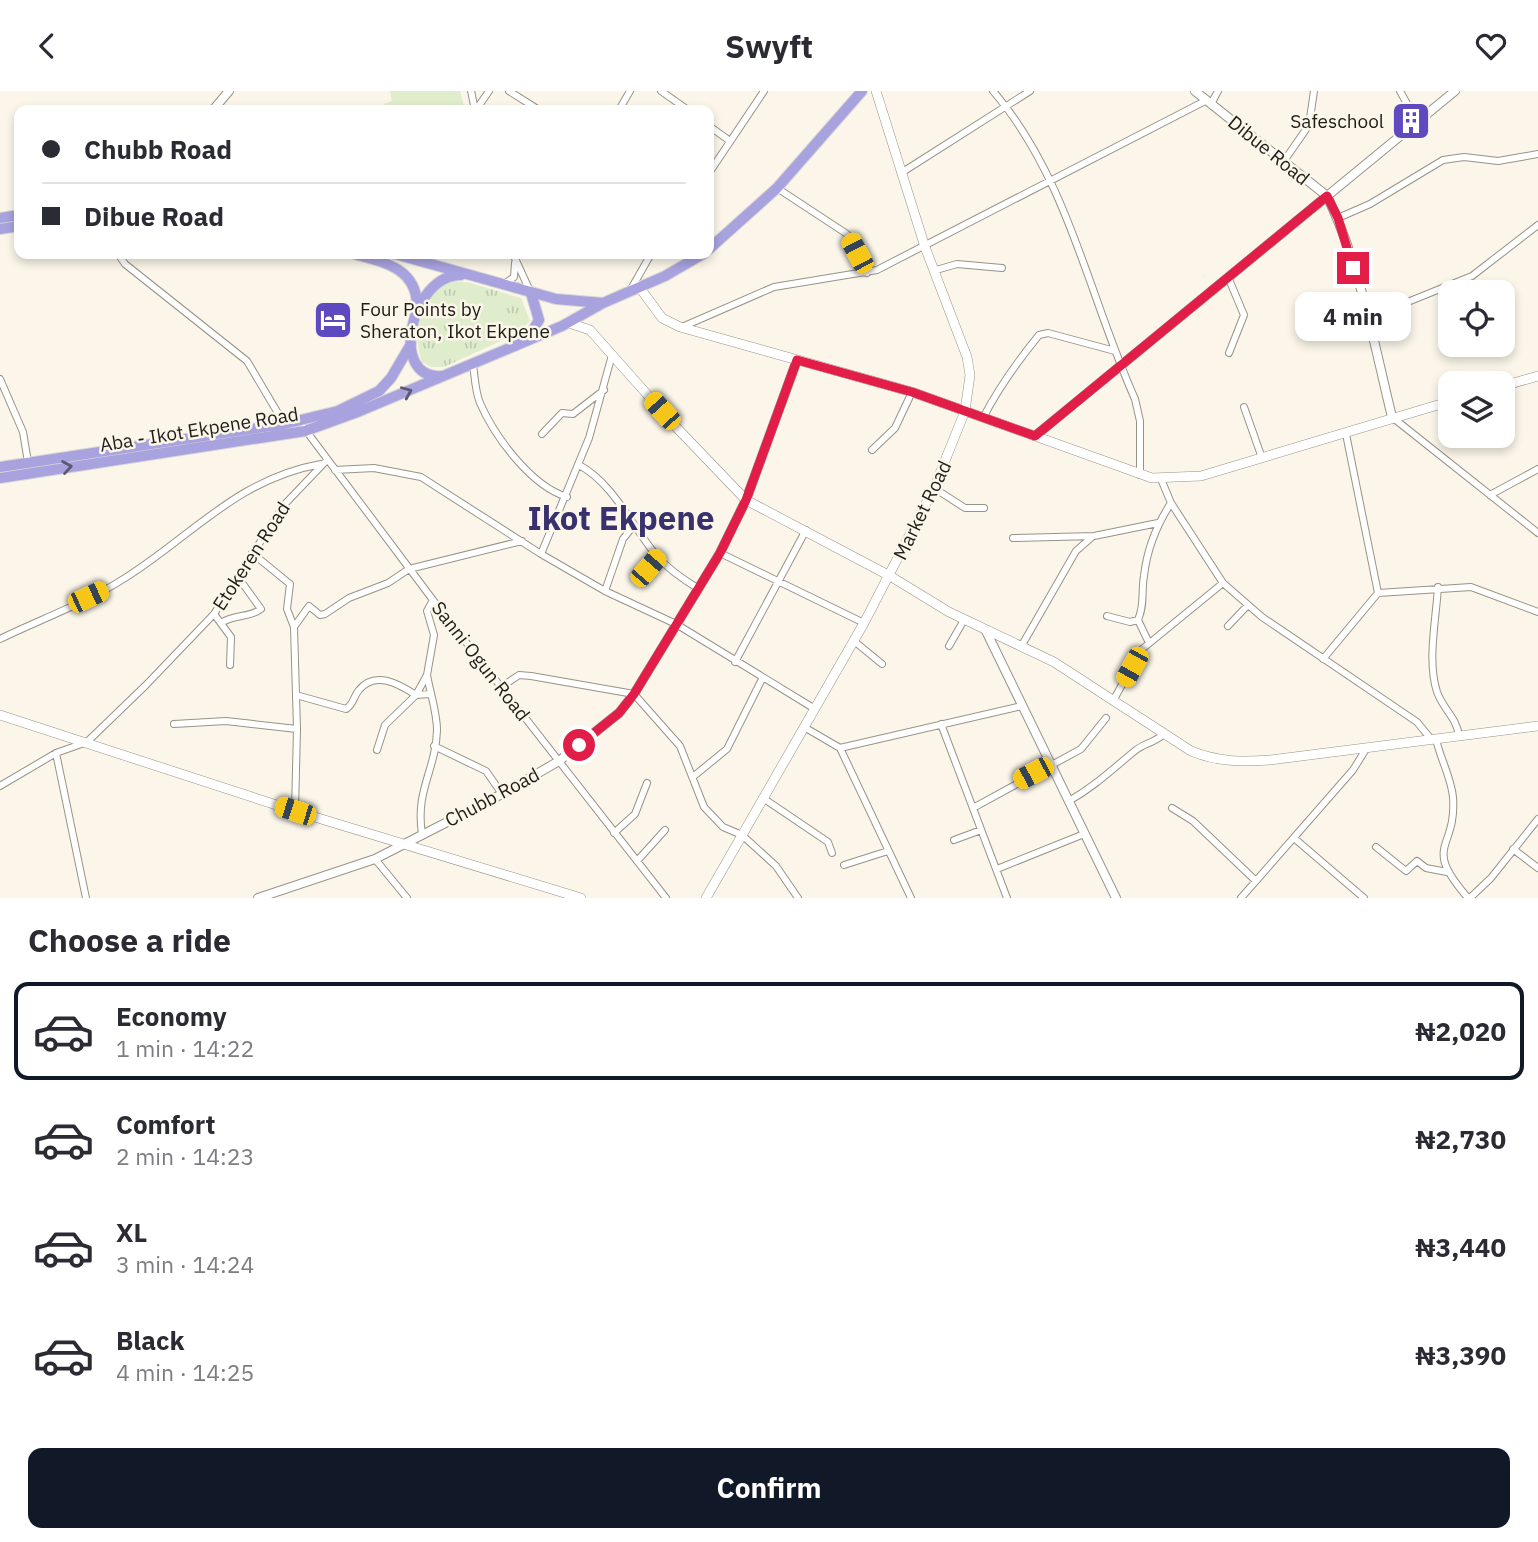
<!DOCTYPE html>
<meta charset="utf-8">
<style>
:root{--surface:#fff;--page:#f2f2f3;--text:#2b2b33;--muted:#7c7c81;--line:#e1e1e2;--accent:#111827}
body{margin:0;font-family:"IBM Plex Sans",sans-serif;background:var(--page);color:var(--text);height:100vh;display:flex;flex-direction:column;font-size:26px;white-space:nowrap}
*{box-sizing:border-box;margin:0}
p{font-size:23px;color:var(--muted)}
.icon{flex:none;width:38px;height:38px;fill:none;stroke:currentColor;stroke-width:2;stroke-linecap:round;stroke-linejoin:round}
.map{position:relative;height:807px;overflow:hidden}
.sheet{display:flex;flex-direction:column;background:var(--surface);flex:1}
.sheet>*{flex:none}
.top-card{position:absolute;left:14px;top:14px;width:700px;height:154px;border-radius:14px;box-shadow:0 4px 10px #0003;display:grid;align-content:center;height:154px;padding:0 28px;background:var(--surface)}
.controls{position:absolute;left:1438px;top:189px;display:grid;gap:14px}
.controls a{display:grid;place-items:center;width:77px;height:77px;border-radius:14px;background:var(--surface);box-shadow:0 4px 10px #0003;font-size:35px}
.end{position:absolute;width:32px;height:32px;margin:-16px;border:9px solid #e11d48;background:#fff;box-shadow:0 0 0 4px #fff}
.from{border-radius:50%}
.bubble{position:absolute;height:49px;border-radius:14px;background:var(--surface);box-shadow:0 4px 10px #0003;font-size:23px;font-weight:700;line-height:49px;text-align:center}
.car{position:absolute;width:21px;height:42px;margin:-21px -10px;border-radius:9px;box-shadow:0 0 5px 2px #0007;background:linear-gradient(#f5c518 24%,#345 0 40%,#f5c518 0 76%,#345 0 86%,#f5c518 0)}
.top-card b{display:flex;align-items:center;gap:24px;height:66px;font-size:26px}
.top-card b+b{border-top:2px solid var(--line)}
.top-card i{width:18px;height:18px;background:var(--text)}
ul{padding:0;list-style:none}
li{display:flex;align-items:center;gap:21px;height:98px;margin:0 14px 10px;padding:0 14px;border:4px solid transparent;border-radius:14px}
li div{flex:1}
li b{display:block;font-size:26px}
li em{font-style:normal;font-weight:700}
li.current{border-color:var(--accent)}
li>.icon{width:63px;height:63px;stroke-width:1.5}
h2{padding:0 28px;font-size:32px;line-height:84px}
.primary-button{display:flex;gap:14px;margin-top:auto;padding:14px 28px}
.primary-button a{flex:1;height:80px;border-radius:14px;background:var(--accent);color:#fff;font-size:28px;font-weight:700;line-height:80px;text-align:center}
header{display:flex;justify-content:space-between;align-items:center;height:91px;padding:0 28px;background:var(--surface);font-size:32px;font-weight:700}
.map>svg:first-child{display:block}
.grass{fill:url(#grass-tufts)}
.pitch{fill:#dfedcd}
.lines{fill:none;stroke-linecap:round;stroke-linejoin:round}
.minor-casing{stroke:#989387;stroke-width:8}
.tertiary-casing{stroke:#989387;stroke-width:10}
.secondary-casing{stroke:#989387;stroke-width:10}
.trunk-casing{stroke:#d7d6d5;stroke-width:12}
.minor{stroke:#fff;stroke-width:6}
.tertiary{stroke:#fff;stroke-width:8}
.secondary{stroke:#fff;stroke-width:9}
.trunk{stroke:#a8a2de;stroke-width:10}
.oneway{stroke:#5d5971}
.route{stroke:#e11d48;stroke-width:9}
.labels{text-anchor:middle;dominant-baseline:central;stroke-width:5;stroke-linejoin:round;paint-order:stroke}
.poi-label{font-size:19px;fill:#1f1d18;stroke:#fbf6e9;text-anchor:end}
.street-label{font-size:19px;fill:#1f1d18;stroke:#fbf6e9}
.town-label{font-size:33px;font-weight:bold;fill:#39316d;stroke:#fbf6e9}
</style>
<header><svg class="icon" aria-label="back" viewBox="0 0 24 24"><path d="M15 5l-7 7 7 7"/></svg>Swyft<svg class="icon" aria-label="heart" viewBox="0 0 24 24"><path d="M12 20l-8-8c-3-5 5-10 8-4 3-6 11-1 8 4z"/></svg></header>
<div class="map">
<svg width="1538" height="807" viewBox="0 0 1538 807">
<defs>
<pattern id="grass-tufts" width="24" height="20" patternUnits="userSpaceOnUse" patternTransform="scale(1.75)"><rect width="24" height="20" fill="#dfedcd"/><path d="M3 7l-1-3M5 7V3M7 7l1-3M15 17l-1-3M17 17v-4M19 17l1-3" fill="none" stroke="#bfcbaf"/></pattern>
</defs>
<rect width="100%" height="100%" fill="#fbf6e9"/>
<!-- grass -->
<path class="grass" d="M467,191L521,207L530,230L518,242L444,276H431L422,271C412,248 420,205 445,193C451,189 460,191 467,191Z"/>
<!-- pitch -->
<path class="pitch" d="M390,0H460L465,19H386L384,13L392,10Z"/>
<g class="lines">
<!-- minor casing -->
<g class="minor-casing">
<path id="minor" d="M471,0L475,19
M509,0L539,19
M661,0L688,19
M993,0C1068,87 1089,206 1135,308L1140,330V384
M1400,0L1417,31
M1211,13L1218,0
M476,19L489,0
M619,19L630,0
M709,35L730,50
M1284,70L1309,34L1314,0
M709,82L764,0
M901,82L1030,0
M777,97L847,143L867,182
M1338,127L1370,113L1443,69L1464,66L1498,70L1538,63
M118,163L125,173L247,270L285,334
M513,163L530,200
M936,179L957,173L1002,177
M1228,186L1244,224L1229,262
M503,194L514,186L515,172
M631,198L651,163
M1368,227L1472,185L1538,134
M682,236L774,196L877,179L1207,9
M473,274C475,286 475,300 480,312C495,346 531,395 567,406
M0,288L23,341L28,371
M1244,316L1262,367
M1392,326L1538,442
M983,327C999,296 1017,271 1039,244L1048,242L1115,260
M304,337L433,509L666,807
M542,343L562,322L573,323L604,299
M872,359L895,337L912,301
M579,374C613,392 632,435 656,464C667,477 684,489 699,498
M335,379L374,377L421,386L541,463L605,500L676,533L815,618
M1161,388L1171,412L1223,492L1262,526L1417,631L1431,648
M934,397L965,417H984
M1490,404L1538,378
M1013,447L1094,445L1158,432
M252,462L290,493L287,518L294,536L297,638L295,720
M720,462L864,532
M541,463L589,347L612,264
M639,488L657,466
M1438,496C1436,529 1427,570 1437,601C1443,618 1457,627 1459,645
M605,500L623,448L634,434
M1378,502L1471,496L1538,521
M214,523L231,546L230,574
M1107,525L1130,531L1138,529C1145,513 1141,501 1144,485C1147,458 1156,435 1171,412
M1138,529L1149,552
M221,532C234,523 250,527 261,518L238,486
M1228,535L1248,514
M294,536L309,515L320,524L325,523L349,507L388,492L409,478L522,450
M0,548C41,528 86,512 125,487C192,445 237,388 321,373
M854,550L882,573
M1022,554L1076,460L1092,446
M949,555L964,529
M1323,568L1378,502L1346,343
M735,571L806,439
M501,596L519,584L531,585L634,603L680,655L704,716L723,736L742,744L776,775L798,807
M296,604L346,618C354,613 353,606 359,599C375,579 399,593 416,604L430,603
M1113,610L1141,559L1223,492
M174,633L226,630L297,638
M941,633L1007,807
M804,636L840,657L911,807
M1436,648C1440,667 1451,686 1453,706C1457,760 1421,753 1468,807
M434,655L486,680L502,703
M840,657L1022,615
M377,659L385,634L416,604L427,584L434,544L427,520L433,509
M56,662L86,807
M694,685L727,658L762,588
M0,695L56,662L87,651L146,594L214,523L284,414L327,369
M763,707L828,751L832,762
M1069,710C1098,693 1111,679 1136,659C1145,652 1154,652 1164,643
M973,717L1081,658L1106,627
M1172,717L1193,730L1256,790
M614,742L635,723L647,692
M422,743C415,699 436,679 437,639C437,622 430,601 427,584
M1294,747L1364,807
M954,749L981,739
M1376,756L1406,780L1417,770L1426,777L1447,781
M1513,758L1538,777
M375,768L407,807
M637,770L665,739
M844,774L888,760
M997,778L1084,743
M1241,807L1353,679L1366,658
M1470,807L1491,787L1538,728"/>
</g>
<!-- tertiary casing -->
<g class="tertiary-casing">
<path id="tertiary" d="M1195,0L1327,105C1360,173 1374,253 1392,326
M213,19L229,0
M1035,345L1455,0
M986,540L1116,807
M258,807L375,768L502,703L559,670L619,622L634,603L720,462L746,409L797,269"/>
</g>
<!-- secondary casing -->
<g class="secondary-casing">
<path id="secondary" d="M640,197L662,227L680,236L912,301L1152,387L1201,385L1451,310
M569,232L590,239L676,336L746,409L890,485L949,521L1054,571L1191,660C1218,671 1241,671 1270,669L1538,635
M1503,295L1538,285
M0,624L295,720L581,807
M706,807L864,532L934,397L965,320L970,284L967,266L925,156L876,0"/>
</g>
<!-- trunk casing -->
<g class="trunk-casing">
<path id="trunk" d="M0,127L19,124
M0,138L19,135
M709,158L777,97L862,0
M354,163C385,171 418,178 417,217
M395,163L556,208L603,212
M528,247L539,229L531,202
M442,285C388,290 410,184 461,184
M0,376L284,333L338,320L379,300L391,287L411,253
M0,387L305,340L360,320L562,235L603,212L665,185L703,163"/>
</g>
<!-- minor -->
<use href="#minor" class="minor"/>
<!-- tertiary -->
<use href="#tertiary" class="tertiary"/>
<!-- secondary -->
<use href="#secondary" class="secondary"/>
<!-- trunk -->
<use href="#trunk" class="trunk"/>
</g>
<!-- one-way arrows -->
<defs><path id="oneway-chevron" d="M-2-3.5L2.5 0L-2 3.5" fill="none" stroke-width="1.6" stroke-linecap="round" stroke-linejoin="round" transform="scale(1.75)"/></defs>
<g class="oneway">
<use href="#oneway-chevron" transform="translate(407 301) rotate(-23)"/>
<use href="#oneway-chevron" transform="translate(67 376) rotate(-9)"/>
</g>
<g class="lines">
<!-- route -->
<path class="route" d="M579,654L619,622L634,603L720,462L746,409L797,269L912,301L1035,345L1327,105L1338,127L1353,177"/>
</g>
<!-- icons -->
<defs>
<g id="building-square" transform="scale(2.0125)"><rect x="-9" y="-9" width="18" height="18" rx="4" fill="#5f49c1" stroke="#fbf6e9"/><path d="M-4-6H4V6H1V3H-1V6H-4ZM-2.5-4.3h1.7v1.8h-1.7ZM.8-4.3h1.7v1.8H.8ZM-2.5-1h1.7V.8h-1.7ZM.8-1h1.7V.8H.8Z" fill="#fff"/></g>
<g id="hotel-square" transform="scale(2.0125)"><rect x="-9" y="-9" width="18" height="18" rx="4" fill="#5f49c1" stroke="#fbf6e9"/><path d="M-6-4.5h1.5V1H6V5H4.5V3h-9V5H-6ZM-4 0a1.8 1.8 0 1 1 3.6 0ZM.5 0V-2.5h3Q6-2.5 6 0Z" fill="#fff"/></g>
</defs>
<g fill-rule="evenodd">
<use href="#building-square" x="1411" y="30"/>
<use href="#hotel-square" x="333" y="229"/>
</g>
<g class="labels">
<!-- poi labels -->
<g class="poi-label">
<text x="1384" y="30">Safeschool</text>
<text x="360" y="218" text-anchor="start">Four Points by<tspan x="360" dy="22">Sheraton, Ikot Ekpene</tspan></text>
</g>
<!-- street labels -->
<g class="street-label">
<text transform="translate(1269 59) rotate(39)">Dibue Road</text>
<text transform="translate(199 338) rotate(-9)">Aba - Ikot Ekpene Road</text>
<text transform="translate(922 419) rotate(-64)">Market Road</text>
<text transform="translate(251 465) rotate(-57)">Etokeren Road</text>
<text transform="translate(481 570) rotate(52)">Sanni Ogun Road</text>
<text transform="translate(492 706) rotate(-28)">Chubb Road</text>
</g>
<!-- town labels -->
<g class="town-label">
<text x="621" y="426">Ikot Ekpene</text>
</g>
</g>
</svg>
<div class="controls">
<a><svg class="icon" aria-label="locate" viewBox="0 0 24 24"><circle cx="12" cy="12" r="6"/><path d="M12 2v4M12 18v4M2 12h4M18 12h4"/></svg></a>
<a><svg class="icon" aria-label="layers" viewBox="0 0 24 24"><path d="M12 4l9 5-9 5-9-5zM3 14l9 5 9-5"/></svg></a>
</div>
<i class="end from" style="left:579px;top:654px"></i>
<i class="end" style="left:1353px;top:177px"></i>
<div class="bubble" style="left:1295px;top:201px;width:116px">4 min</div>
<i class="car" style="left:857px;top:162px;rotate:332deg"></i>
<i class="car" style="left:662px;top:320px;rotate:318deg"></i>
<i class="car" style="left:648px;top:477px;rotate:41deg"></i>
<i class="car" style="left:88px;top:506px;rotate:65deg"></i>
<i class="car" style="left:1132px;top:576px;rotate:209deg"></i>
<i class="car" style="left:1033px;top:682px;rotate:242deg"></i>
<i class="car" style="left:295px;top:720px;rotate:288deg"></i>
<div class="top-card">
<b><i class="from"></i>Chubb Road</b>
<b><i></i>Dibue Road</b>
</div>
</div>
<section class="sheet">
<h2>Choose a ride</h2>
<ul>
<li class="current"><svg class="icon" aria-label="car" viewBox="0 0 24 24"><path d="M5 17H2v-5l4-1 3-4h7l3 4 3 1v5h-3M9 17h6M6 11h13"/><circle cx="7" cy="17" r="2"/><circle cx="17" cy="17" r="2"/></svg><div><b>Economy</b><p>1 min · 14:22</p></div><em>₦2,020</em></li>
<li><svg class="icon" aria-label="car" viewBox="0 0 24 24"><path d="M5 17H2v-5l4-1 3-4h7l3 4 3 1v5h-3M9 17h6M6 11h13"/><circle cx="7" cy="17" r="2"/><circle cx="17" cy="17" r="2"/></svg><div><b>Comfort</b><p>2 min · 14:23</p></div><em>₦2,730</em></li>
<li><svg class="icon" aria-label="car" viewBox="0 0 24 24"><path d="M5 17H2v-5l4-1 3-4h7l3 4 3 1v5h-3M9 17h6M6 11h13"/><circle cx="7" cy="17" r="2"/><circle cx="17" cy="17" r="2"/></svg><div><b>XL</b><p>3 min · 14:24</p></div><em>₦3,440</em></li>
<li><svg class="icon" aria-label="car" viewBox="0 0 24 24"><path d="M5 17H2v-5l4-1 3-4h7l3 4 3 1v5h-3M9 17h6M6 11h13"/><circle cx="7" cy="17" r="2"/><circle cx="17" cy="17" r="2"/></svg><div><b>Black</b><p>4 min · 14:25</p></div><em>₦3,390</em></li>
</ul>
<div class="primary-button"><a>Confirm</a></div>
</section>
